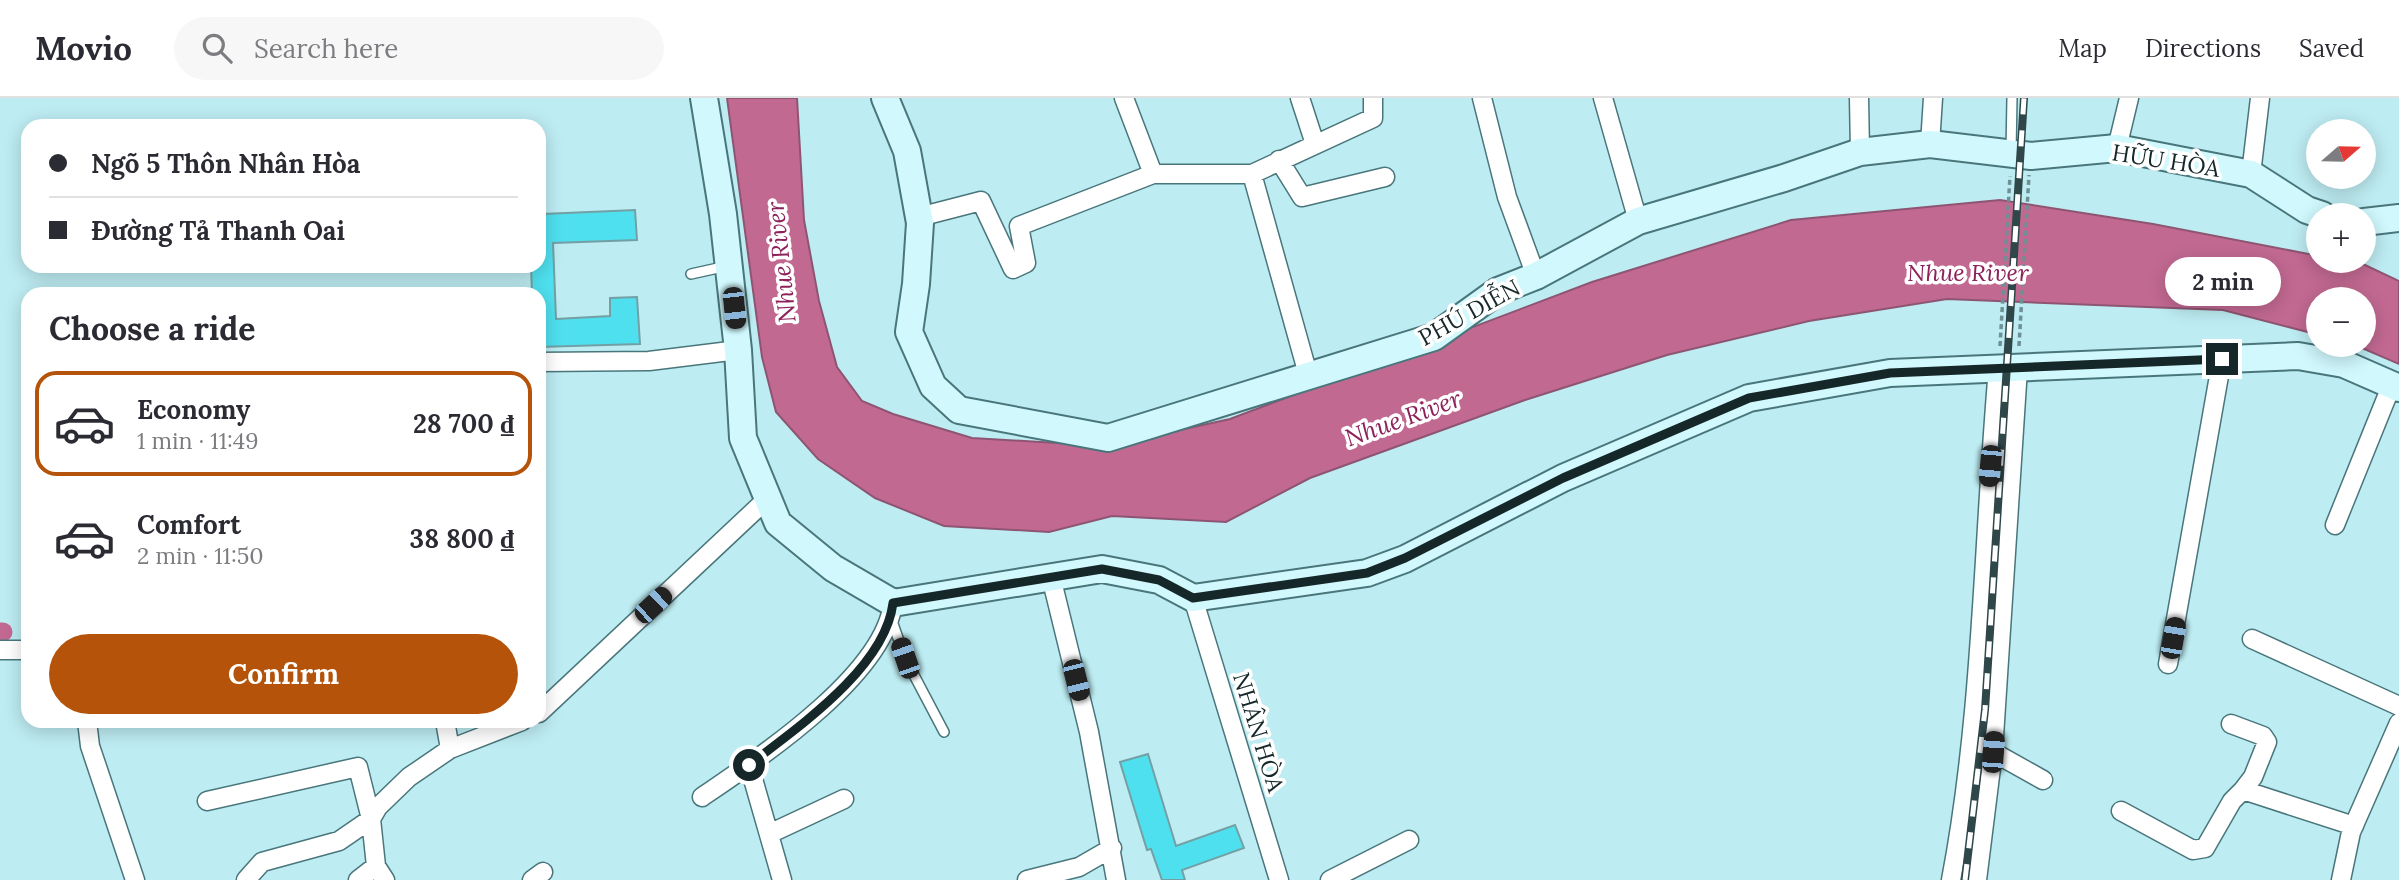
<!DOCTYPE html>
<meta charset="utf-8">
<style>
:root{--surface:#fff;--page:#f7f7f7;--text:#2b2b33;--muted:#7c7c81;--line:#e1e1e2;--accent:#b45309}
body{margin:0;font-family:Lora,serif;background:var(--page);color:var(--text);height:100vh;display:flex;flex-direction:column;font-size:26px;white-space:nowrap}
*{box-sizing:border-box;margin:0}
p{font-size:23px;color:var(--muted)}
.icon{flex:none;width:38px;height:38px;fill:none;stroke:currentColor;stroke-width:2;stroke-linecap:round;stroke-linejoin:round}
.map{position:relative;flex:1;overflow:hidden}
.sheet{position:absolute;left:21px;top:189px;width:525px;height:441px;display:flex;flex-direction:column;background:var(--surface);border-radius:21px;box-shadow:0 4px 18px #0003}
.sheet>*{flex:none}
.guide{position:absolute;left:21px;top:21px;width:525px;height:154px;border-radius:21px;box-shadow:0 4px 18px #0003;display:grid;align-content:center;height:154px;padding:0 28px;background:var(--surface)}
.needle{width:46px;rotate:70deg}
.buttons{position:absolute;left:2306px;top:21px;display:grid;gap:14px}
.buttons a{display:grid;place-items:center;width:70px;height:70px;border-radius:50%;background:var(--surface);box-shadow:0 4px 18px #0003;font-size:35px}
.end{position:absolute;width:32px;height:32px;margin:-16px;border:9px solid #152729;background:#fff;box-shadow:0 0 0 4px #fff}
.from{border-radius:50%}
.bubble{position:absolute;height:49px;border-radius:24px;background:var(--surface);box-shadow:0 4px 18px #0003;font-size:23px;font-weight:800;line-height:49px;text-align:center}
.car{position:absolute;width:21px;height:42px;margin:-21px -10px;border-radius:9px;box-shadow:0 0 5px 2px #0007;background:linear-gradient(#222 24%,#8ab4d8 0 40%,#222 0 76%,#8ab4d8 0 86%,#222 0)}
.guide b{display:flex;align-items:center;gap:24px;height:66px;font-size:26px}
.guide b+b{border-top:2px solid var(--line)}
.guide i{width:18px;height:18px;background:var(--text)}
ul{padding:0;list-style:none}
li{display:flex;align-items:center;gap:21px;height:105px;margin:0 14px 10px;padding:0 14px;border:4px solid transparent;border-radius:21px}
li div{flex:1}
li b{display:block;font-size:26px}
li em{font-style:normal;font-weight:800}
li.active{border-color:var(--accent)}
li>.icon{width:63px;height:63px;stroke-width:1.5}
h2{padding:0 28px;font-size:32px;line-height:84px}
.button{display:flex;gap:14px;margin-top:auto;padding:14px 28px}
.button a{flex:1;height:80px;border-radius:42px;background:var(--accent);color:#fff;font-size:28px;font-weight:800;line-height:80px;text-align:center}
header{display:flex;align-items:center;gap:42px;box-sizing:border-box;height:98px;padding:0 35px;background:var(--surface);border-bottom:2px solid var(--line)}
header strong{font-size:33px}
nav{display:flex;gap:38px;margin-inline-start:auto;font-size:24px}
.search{width:490px;height:63px;background:var(--page);display:flex;align-items:center;gap:18px;box-sizing:border-box;padding:0 24px;border-radius:38px;color:var(--muted);font-size:26px}
.map>svg:first-child{display:block}
.water{fill:#c26992;stroke:#8e5572;stroke-width:2}
.lines{fill:none;stroke-linecap:round;stroke-linejoin:round}
.canal{stroke:#c26992;stroke-width:19}
.building{fill:#4fe0ef;stroke:#73a0a5;stroke-width:2}
.lane-casing{stroke:#49767b;stroke-width:12}
.street-casing{stroke:#49767b;stroke-width:21}
.secondary-casing{stroke:#49767b;stroke-width:30}
.path{stroke:#6e8f94;stroke-width:3.5;stroke-dasharray:5 3.5;stroke-linecap:butt}
.lane{stroke:#fff;stroke-width:9}
.street{stroke:#fff;stroke-width:18}
.secondary{stroke:#d0f8fd;stroke-width:26}
.rail-casing{stroke:#30474a;stroke-width:8}
.rail{stroke:#fff;stroke-width:5;stroke-dasharray:16;stroke-linecap:butt}
.route{stroke:#152729;stroke-width:9}
.labels{text-anchor:middle;dominant-baseline:central;stroke-width:7;stroke-linejoin:round;paint-order:stroke}
.street-label{font-size:23px;fill:#152729;stroke:#fff}
.water-label{font-size:24px;font-style:italic;fill:#8d225b;stroke:#fff}
</style>
<header>
<strong>Movio</strong>
<div class="search"><svg class="icon" aria-label="search" viewBox="0 0 24 24"><circle cx="10" cy="10" r="6"/><path d="M15 15l6 6"/></svg>Search here</div>
<nav><a>Map</a><a>Directions</a><a>Saved</a></nav>
</header>
<div class="map">
<svg width="2399" height="782" viewBox="0 0 2399 782">
<rect width="100%" height="100%" fill="#bdecf2"/>
<!-- water -->
<path class="water" d="M727,0H797L804,122L819,203L837,269L862,303L893,316L972,340L1107,348L1230,321L1592,184L1791,122L2000,102L2153,126L2319,158V163L2363,166L2399,183V266L2355,247H2364V201H2319V237L2223,212L1947,201L1809,223L1667,257L1525,302L1310,380L1226,424L1112,418L1049,434L944,428L875,400L818,361L776,314L762,259Z"/>
<g class="lines">
<!-- canal -->
<path class="canal" d="M0,534H3"/>
</g>
<!-- building -->
<path class="building" d="M635,112L637,142L553,145L556,221L610,218V200L637,199L640,246L539,249V196H532L531,168H539V122H543V116Z
M1148,656L1176,748L1235,727L1244,750L1182,772L1185,782H1162L1151,751L1147,752L1120,664Z"/>
<g class="lines">
<!-- lane casing -->
<g class="lane-casing">
<path id="lane" d="M2011,54L2012,0
M691,176L727,168
M891,520L905,560L944,634"/>
</g>
<!-- street casing -->
<g class="street-casing">
<path id="street" d="M1124,0L1153,76
M1300,0L1315,46
M1482,0L1507,99L1536,178
M1603,0L1638,123
M1859,0L1860,54
M1930,46L1933,0
M2117,50L2129,0
M1279,62L1302,99L1385,79
M2251,76L2260,0
M919,119L981,103L1013,171L1026,165L1019,128L1153,76H1252
M539,264L649,263L738,252
M1309,280L1252,76L1373,20V0
M2335,427L2392,286
M1051,479L1089,634L1116,782
M1193,500L1279,782
M2252,541L2399,608
M0,552H28
M2168,566L2222,261
M539,615L768,400
M87,623L90,648L135,782
M445,623L450,651
M2231,626L2263,638L2267,644L2253,679L2243,692
M1993,654L2043,682
M749,667L782,782
M702,699C759,660 884,578 893,505
M207,703L358,669L371,721L376,768L385,782
M2121,713L2193,752L2205,750L2232,703L2243,692L2354,728
M769,736L844,701
M246,782L262,764L339,743L371,721L378,709L409,679L450,651L522,623
M358,782L376,768
M532,782L543,774
M1027,782L1079,769L1112,750
M1330,782L1409,742
M1951,782C1983,614 1983,441 1998,271
M1977,782L1993,654L2018,270
M2341,782L2351,734L2399,625"/>
</g>
<!-- secondary casing -->
<g class="secondary-casing">
<path id="secondary" d="M704,0L723,116L738,252L743,340L778,425L833,470L893,505L1102,471L1159,482L1193,500L1367,475L1405,461L1563,380L1749,300L1890,275L2298,258L2344,266L2399,290
M885,0L907,53L920,125L916,186L909,234L933,288L959,312L1108,340L1434,239L1498,193L1536,178L1638,123L1784,80L1860,54L1930,46L2031,58L2117,50L2251,76L2307,112L2322,117
M2364,124L2399,120"/>
</g>
<!-- path -->
<path class="path" d="M2000,248L2010,78
M2019,248L2029,77"/>
<!-- lane -->
<use href="#lane" class="lane"/>
<!-- street -->
<use href="#street" class="street"/>
<!-- secondary -->
<use href="#secondary" class="secondary"/>
<!-- rail casing -->
<g class="rail-casing">
<path id="rail" d="M1965,782L1985,612L2024,0"/>
</g>
<!-- rail -->
<use href="#rail" class="rail"/>
</g>
<g class="lines">
<!-- route -->
<path class="route" d="M749,667C798,629 885,570 893,505L1102,471L1159,482L1193,500L1367,475L1405,460L1563,380L1749,300L1890,275L2222,261"/>
</g>
<g class="labels">
<!-- street labels -->
<g class="street-label">
<text transform="translate(2166 62) rotate(9)">HỮU HÒA</text>
<text transform="translate(1469 214) rotate(-29)">PHÚ DIỄN</text>
<text transform="translate(1259 634) rotate(73)">NHÂN HÒA</text>
</g>
<!-- water labels -->
<g class="water-label">
<text transform="translate(781 164) rotate(-96)">Nhue River</text>
<text x="1968" y="174">Nhue River</text>
<text transform="translate(1403 320) rotate(-20)">Nhue River</text>
</g>
</g>
</svg>
<div class="buttons">
<a><svg class="needle" viewBox="-14 -14 28 28"><path d="M0-13l5 13h-10z" fill="#e53935"/><path d="M0 13l5-13h-10z" fill="#7c7c81"/></svg></a>
<a>+</a>
<a>−</a>
</div>
<i class="end from" style="left:749px;top:667px"></i>
<i class="end" style="left:2222px;top:261px"></i>
<div class="bubble" style="left:2165px;top:159px;width:116px">2 min</div>
<i class="car" style="left:734px;top:210px;rotate:174deg"></i>
<i class="car" style="left:1990px;top:368px;rotate:185deg"></i>
<i class="car" style="left:653px;top:507px;rotate:47deg"></i>
<i class="car" style="left:2173px;top:540px;rotate:10deg"></i>
<i class="car" style="left:905px;top:560px;rotate:341deg"></i>
<i class="car" style="left:1076px;top:582px;rotate:166deg"></i>
<i class="car" style="left:1993px;top:654px;rotate:4deg"></i>
<div class="guide">
<b><i class="from"></i>Ngõ 5 Thôn Nhân Hòa</b>
<b><i></i>Đường Tả Thanh Oai</b>
</div>
<section class="sheet">
<h2>Choose a ride</h2>
<ul>
<li class="active"><svg class="icon" aria-label="car" viewBox="0 0 24 24"><path d="M5 17H2v-5l4-1 3-4h7l3 4 3 1v5h-3M9 17h6M6 11h13"/><circle cx="7" cy="17" r="2"/><circle cx="17" cy="17" r="2"/></svg><div><b>Economy</b><p>1 min · 11:49</p></div><em>28 700 ₫</em></li>
<li><svg class="icon" aria-label="car" viewBox="0 0 24 24"><path d="M5 17H2v-5l4-1 3-4h7l3 4 3 1v5h-3M9 17h6M6 11h13"/><circle cx="7" cy="17" r="2"/><circle cx="17" cy="17" r="2"/></svg><div><b>Comfort</b><p>2 min · 11:50</p></div><em>38 800 ₫</em></li>
</ul>
<div class="button"><a>Confirm</a></div>
</section>
</div>
